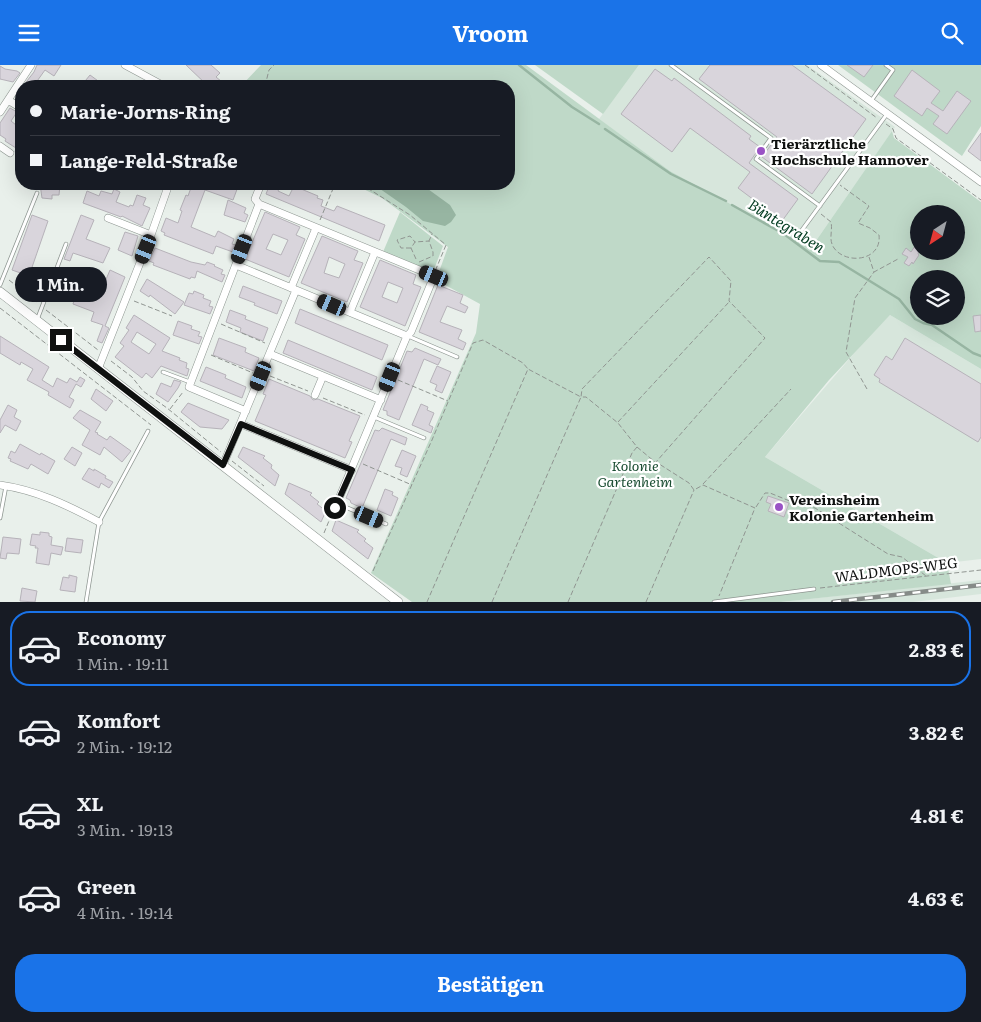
<!DOCTYPE html>
<html lang="de">
<meta charset="utf-8">
<style>
:root{--surface:#171b24;--page:#242831;--text:#f1f3f6;--muted:#9ea1a6;--line:#363941;--accent:#1a73e8}
body{margin:0;font-family:Literata,serif;background:var(--page);color:var(--text);height:100vh;display:flex;flex-direction:column;font-size:19px;white-space:nowrap}
*{box-sizing:border-box;margin:0}
p{font-size:16px;color:var(--muted)}
.icon{flex:none;width:28px;height:28px;fill:none;stroke:currentColor;stroke-width:2;stroke-linecap:round;stroke-linejoin:round}
.map{position:relative;height:537px;overflow:hidden}
.details{display:flex;flex-direction:column;background:var(--surface);flex:1}
.details>*{flex:none}
.top-card{position:absolute;left:15px;top:15px;width:500px;height:110px;border-radius:20px;box-shadow:0 5px 20px #0002;display:grid;align-content:center;height:110px;padding:0 15px;background:var(--surface)}
.needle{width:32px;rotate:216deg}
.fabs{position:absolute;left:910px;top:140px;display:grid;gap:10px}
.fabs a{display:grid;place-items:center;width:55px;height:55px;border-radius:50%;background:var(--surface);box-shadow:0 5px 20px #0002;font-size:25px}
.end{position:absolute;width:22px;height:22px;margin:-11px;border:6px solid #0f1110;background:#fff;box-shadow:0 0 0 2px #fff}
.from{border-radius:50%}
.bubble{position:absolute;height:35px;border-radius:18px;background:var(--surface);box-shadow:0 5px 20px #0002;font-size:16px;font-weight:700;line-height:35px;text-align:center}
.car{position:absolute;width:15px;height:30px;margin:-15px -8px;border-radius:6px;box-shadow:0 0 4px 1px #0007;background:linear-gradient(#222 24%,#8ab4d8 0 40%,#222 0 76%,#8ab4d8 0 86%,#222 0)}
.top-card b{display:flex;align-items:center;gap:18px;height:48px;font-size:19px}
.top-card b+b{border-top:1px solid var(--line)}
.top-card i{width:12px;height:12px;background:var(--text)}
ul{padding:9px 0 0;list-style:none}
li{display:flex;align-items:center;gap:15px;height:75px;margin:0 10px 8px;padding:0 5px;border:2px solid transparent;border-radius:20px}
li div{flex:1}
li b{display:block;font-size:19px}
li em{font-style:normal;font-weight:700}
li.active{border-color:var(--accent)}
li>.icon{width:45px;height:45px;stroke-width:1.5}
.primary-button{display:flex;gap:10px;margin-top:auto;padding:10px 15px}
.primary-button a{flex:1;height:58px;border-radius:20px;background:var(--accent);color:#fff;font-size:20px;font-weight:700;line-height:58px;text-align:center}
header{display:flex;justify-content:space-between;align-items:center;height:65px;padding:0 15px;background:var(--accent);color:#fff;font-size:22px;font-weight:700}
.map>svg:first-child{display:block}
.built{fill:#d7e6dc}
.green{fill:#bfd9c8;fill-rule:evenodd}
.water{fill:#97b5a2}
.lines{fill:none;stroke-linecap:round;stroke-linejoin:round}
.stream{stroke:#97b5a2;stroke-width:2.5}
.building{fill:#d9d5dc;stroke:#b6b2b9;fill-rule:evenodd}
.service-casing{stroke:#8e9691;stroke-width:4.5}
.minor-casing{stroke:#8e9691;stroke-width:8}
.tertiary-casing{stroke:#8e9691;stroke-width:10}
.path{stroke:#909591;stroke-width:1;stroke-dasharray:5 2.5;stroke-linecap:butt}
.service{stroke:#fff;stroke-width:3}
.minor{stroke:#fff;stroke-width:7}
.tertiary{stroke:#fff;stroke-width:9}
.rail-casing{stroke:#868b88;stroke-width:4.5}
.rail{stroke:#fff;stroke-width:2.5;stroke-dasharray:8;stroke-linecap:butt}
.route{stroke:#0f1110;stroke-width:6}
.poi-dot{fill:#9a52c5;stroke:#fff;stroke-width:2}
.labels{text-anchor:middle;dominant-baseline:central;stroke-width:4.5;stroke-linejoin:round;paint-order:stroke}
.poi-label{font-size:14px;font-weight:bold;fill:#0f1110;stroke:#fff;text-anchor:start}
.park-label{font-size:14px;font-style:italic;fill:#1a4d32;stroke:#fff}
.street-label{font-size:14px;fill:#0f1110;stroke:#fff}
.water-label{font-size:15px;font-style:italic;fill:#033c21;stroke:#fff}
</style>
<header><svg class="icon" aria-label="menu" viewBox="0 0 24 24"><path d="M4 6h16M4 12h16M4 18h16"/></svg>Vroom<svg class="icon" aria-label="search" viewBox="0 0 24 24"><circle cx="10" cy="10" r="6"/><path d="M15 15l6 6"/></svg></header>
<div class="map">
<svg width="981" height="537" viewBox="0 0 981 537">
<rect width="100%" height="100%" fill="#e9f0eb"/>
<!-- built -->
<path class="built" d="M639,0H807L895,62L811,183L670,106L599,54Z
M890,250L981,304V494L947,498L765,392L869,271Z
M981,515V529L913,537H781Z"/>
<!-- green -->
<path class="green" d="M261,0H526L670,106L811,183L892,66L894,73L981,137V304L890,250L829,315L765,392L947,498L951,519L781,537H412L371,508L476,268L480,239L436,215L448,182L382,133L353,119H509V21H241ZM919,149H956V186H919ZM919,214H956V251H919Z
M535,0H639L603,49Z
M838,0H981V61L962,91Z
M400,147L443,181L433,207L383,187Z"/>
<!-- water -->
<path class="water" d="M373,119H421L450,140L456,150L451,157L445,161L423,156L406,142Z"/>
<g class="lines">
<!-- stream -->
<path class="stream" d="M519,0L572,42L599,59
M605,64L671,109L726,136
M732,140L784,169L820,196L839,197L899,234L915,254L923,258L932,260L973,288L981,291"/>
</g>
<!-- building -->
<path class="building" d="M37,0H61L54,11L45,5L35,19L38,21H23L34,7Z
M186,0H211L220,8L216,12L227,21H208Z
M710,0H792L866,54L812,129L762,92L777,72L699,14Z
M847,0H873L864,12Z
M0,1L5,4L17,6L20,8L13,17L0,14Z
M655,4L672,16L674,13L751,71L749,74L760,82L749,98L798,134L782,156L738,123L750,107L690,63L672,87L621,49Z
M912,5L940,26L931,38L943,46L957,26L971,36L947,69L933,59L939,51L927,43L922,51L894,31Z
M90,10L105,21H81Z
M10,43L17,47L11,56L21,64V91L15,87L16,83L5,76L6,74L0,70V58Z
M981,68V96L968,86Z
M40,119L60,120L59,130H52V134L42,133Z
M191,119H239L233,135L205,125L191,162L215,172L218,166L234,174L232,179L236,180L233,187L216,181L213,189L164,170L165,168L161,166L166,153L178,158L182,146L180,145L186,130L188,131L192,120Z
M270,119H281L278,126L289,131L294,121L318,131L317,133L323,135L321,141L334,146L337,141L385,160L379,176L266,129Z
M114,124L120,127L116,137L129,142L130,140L133,141L137,130L146,133L143,140L150,143L142,161L122,151L121,152L83,138L87,126L99,131L101,126L112,129Z
M228,135L246,143L244,148L248,150L245,157L224,150Z
M265,147L300,162L296,170L305,174L289,212L245,194ZM273,169L288,175L281,190L266,184Z
M32,150L48,156L29,211L12,205Z
M81,150L94,155L86,174L110,183L103,198L73,188L70,196L64,194Z
M125,167L138,171L132,191L118,185Z
M322,171L358,186L354,195L363,198L347,237L301,218ZM329,192L345,199L339,213L324,208Z
M915,181L919,184L918,189L919,190L913,199L912,197L909,201L904,198L908,192L902,189L906,183L911,187Z
M155,183L191,197L205,200L207,197L215,200L214,201L223,205L221,209L225,210L222,217L197,206L195,213L191,212L190,214L153,200L154,198L149,196Z
M380,195L416,210L413,219L421,222L405,261L360,242ZM388,217L403,223L397,238L382,232Z
M110,205L125,212L105,261L109,263L102,278L97,276L103,260L91,256L94,247L73,239L75,232L54,224L60,209L73,214L71,220L99,231Z
M147,214L184,237L175,249L150,230L149,232L140,226Z
M438,220L463,230L460,238L468,242L465,248L447,241L440,257L462,265L458,274L466,278L463,285L419,267Z
M243,221L282,236L277,249L254,240L255,238L239,232Z
M194,226L204,230L203,233L211,236L209,241L213,242L210,249L184,240L189,228L193,229Z
M300,244L388,280L382,295L295,258Z
M230,245L246,251L245,254L268,263L263,276L240,267L241,263L226,257Z
M134,250L170,273L162,286L180,293L179,295L187,298L186,303L189,304L187,311L161,301L152,313L146,308L142,313L115,292L124,281L120,278L129,265L126,263ZM137,267L156,279L149,289L131,277Z
M981,250V266L975,267L973,251Z
M178,256L192,261L191,264L200,267L198,271L202,272L199,279L173,270Z
M0,271L49,302L42,315L53,322L57,313L67,318L70,313L77,317L80,312L85,315L81,322L76,319L69,332L74,335L70,343L48,330L49,327L27,315L33,304L21,297L20,300L0,288Z
M219,273L246,283L245,287L259,293L254,306L213,290Z
M905,273L981,319V372L978,377L879,317L880,314L874,310L886,291L892,295Z
M288,275L377,312L372,325L283,288Z
M415,283L441,294L438,300L424,294L399,355L387,350V346L383,345L407,286L412,287Z
M437,301L451,307L442,328L435,325L437,320L430,317Z
M206,302L226,310L225,313L246,322L242,333L200,316Z
M269,314L310,331L313,335L318,334L360,351L349,376L352,377L345,393L255,356L266,330L263,329Z
M174,315L181,317L178,323L168,337L156,329L161,318L171,322Z
M96,324L113,336L106,346L91,334Z
M188,338L229,355L222,364L200,362L181,347Z
M421,339L428,342L427,345L434,348L429,360L433,362L431,368L412,360Z
M8,340L17,345L14,352L21,356L16,366L5,360L0,368V355Z
M80,345L101,357L95,367L98,368L97,369L107,375L110,371L131,386L122,397L104,382L100,390L82,380L90,365L73,353Z
M382,363L407,373L405,380L391,374L362,443L351,438L350,435L346,433L375,365L379,366Z
M20,379L40,390L41,388L55,396L48,409L31,399L28,404L10,396L11,394L8,393L11,386L15,388Z
M72,382L82,388L75,401L64,394Z
M243,382L265,391L263,393L272,400L271,403L279,410L275,421L238,392Z
M402,385L416,391L407,412L400,409L402,403L395,401Z
M89,403L94,406V404L106,411L105,413L113,417L109,423L101,418L99,423L82,414Z
M289,418L312,428L310,430L319,437L317,439L326,446L321,457L285,429Z
M385,424L393,427L392,430L398,433L391,451L377,445Z
M768,431L789,438L784,452L768,446L771,439L766,437Z
M336,455L359,465L357,467L366,474L364,476L373,483L368,494L332,466Z
M40,467L49,468V471L52,472L51,480L63,482L61,490L51,488L49,500L36,498L38,483H35L36,481L30,480L32,469L40,470Z
M3,472L21,474L19,489L7,488L6,494L0,493Z
M67,473L83,475L81,488L65,486Z
M69,510L77,512L75,527L60,525L63,512L69,513Z
M22,523L37,526L35,537L20,536Z"/>
<g class="lines">
<!-- service casing -->
<g class="service-casing">
<path id="service" d="M671,0L771,73L756,94L820,141
M871,36L893,5L886,0
M802,165L887,49
M0,220L37,128
M37,255L66,179
M408,271L457,292
M163,307L190,317
M374,352L424,373
M338,439L386,459
M0,453L6,421
M86,537L99,457L148,366
M714,537L814,524"/>
</g>
<!-- minor casing -->
<g class="minor-casing">
<path id="minor" d="M125,0L164,21
M821,0L981,117
M8,35L21,43
M0,47L31,0
M0,81L10,88
M259,139L434,211L411,267L407,271
M108,153L151,170
M236,200L294,224
M291,223L316,163
M350,247L375,187
M270,289L381,335
M98,304L151,170L169,119
M315,330L323,311
M246,346L189,322L259,139L255,134L261,119
M241,359L352,405
M223,400L296,225L407,271L335,443
M0,420C36,425 67,440 99,457"/>
</g>
<!-- tertiary casing -->
<g class="tertiary-casing">
<path id="tertiary" d="M0,227L398,537"/>
</g>
<!-- path -->
<path class="path" d="M805,0L877,53
M265,21L269,5L274,0
M886,59L893,64L896,73L981,135
M361,119L410,150L446,180L436,204
M821,149L831,157C833,166 828,174 834,183C846,200 882,196 879,170L870,163L858,158L869,141L840,120
M320,155L335,119
M411,183H401L397,175L410,171L415,177
M869,192L874,207L898,194
M416,194L411,183L415,177L429,176
M419,197L433,191V187L429,176L432,169
M9,215L37,237
M134,236L172,251
M0,243L151,360
M46,245L98,285
M221,259L265,278
M211,290L253,308
M111,296L132,312L143,326L167,343L221,387
M270,311L308,326
M398,315L448,336
M867,324L846,287L855,233L874,207
M323,333L365,350
M170,344L183,327
M618,357L729,237
M637,382L655,397
M232,396L264,421
M363,399L412,420
M703,419L791,324
M756,442L765,428H770L797,439L815,443L888,489L902,492L926,511
M324,468L331,451
M373,506L432,375L473,278L483,275L523,298L528,304L427,537
M820,523L981,505
M492,537L581,332L528,304
M568,537L632,388L637,382L618,358L586,332H581L582,324L709,192L731,216L729,236L765,273L656,397L689,418L694,425L703,420L755,443L719,531
M646,537L694,425"/>
<!-- service -->
<use href="#service" class="service"/>
<!-- minor -->
<use href="#minor" class="minor"/>
<!-- tertiary -->
<use href="#tertiary" class="tertiary"/>
<!-- rail casing -->
<g class="rail-casing">
<path id="rail" d="M833,537L981,520"/>
</g>
<!-- rail -->
<use href="#rail" class="rail"/>
</g>
<g class="lines">
<!-- route -->
<path class="route" d="M61,275L223,400L241,359L352,405L335,443"/>
</g>
<!-- markers -->
<g class="poi-dot">
<circle cx="761" cy="86" r="5"/>
<circle cx="779" cy="442" r="5"/>
</g>
<g class="labels">
<!-- poi labels -->
<g class="poi-label">
<text x="771" y="78">Tierärztliche<tspan x="771" dy="16">Hochschule Hannover</tspan></text>
<text x="789" y="434">Vereinsheim<tspan x="789" dy="16">Kolonie Gartenheim</tspan></text>
</g>
<!-- park labels -->
<g class="park-label">
<text x="635" y="400">Kolonie<tspan x="635" dy="16">Gartenheim</tspan></text>
</g>
<!-- street labels -->
<g class="street-label">
<text transform="translate(896 504) rotate(-7)">WALDMOPS-WEG</text>
</g>
<!-- water labels -->
<g class="water-label">
<text transform="translate(787 160) rotate(32)">Büntegraben</text>
</g>
</g>
</svg>
<div class="fabs">
<a><svg class="needle" viewBox="-14 -14 28 28"><path d="M0-13l5 13h-10z" fill="#e53935"/><path d="M0 13l5-13h-10z" fill="#9ea1a6"/></svg></a>
<a><svg class="icon" aria-label="layers" viewBox="0 0 24 24"><path d="M12 4l9 5-9 5-9-5zM3 14l9 5 9-5"/></svg></a>
</div>
<i class="end from" style="left:335px;top:443px"></i>
<i class="end" style="left:61px;top:275px"></i>
<div class="bubble" style="left:15px;top:202px;width:92px">1 Min.</div>
<i class="car" style="left:146px;top:184px;rotate:202deg"></i>
<i class="car" style="left:242px;top:184px;rotate:201deg"></i>
<i class="car" style="left:434px;top:211px;rotate:292deg"></i>
<i class="car" style="left:332px;top:240px;rotate:293deg"></i>
<i class="car" style="left:261px;top:311px;rotate:202deg"></i>
<i class="car" style="left:390px;top:312px;rotate:202deg"></i>
<i class="car" style="left:369px;top:452px;rotate:113deg"></i>
<div class="top-card">
<b><i class="from"></i>Marie-Jorns-Ring</b>
<b><i></i>Lange-Feld-Straße</b>
</div>
</div>
<section class="details">
<ul>
<li class="active"><svg class="icon" aria-label="car" viewBox="0 0 24 24"><path d="M5 17H2v-5l4-1 3-4h7l3 4 3 1v5h-3M9 17h6M6 11h13"/><circle cx="7" cy="17" r="2"/><circle cx="17" cy="17" r="2"/></svg><div><b>Economy</b><p>1 Min. · 19:11</p></div><em>2.83 €</em></li>
<li><svg class="icon" aria-label="car" viewBox="0 0 24 24"><path d="M5 17H2v-5l4-1 3-4h7l3 4 3 1v5h-3M9 17h6M6 11h13"/><circle cx="7" cy="17" r="2"/><circle cx="17" cy="17" r="2"/></svg><div><b>Komfort</b><p>2 Min. · 19:12</p></div><em>3.82 €</em></li>
<li><svg class="icon" aria-label="car" viewBox="0 0 24 24"><path d="M5 17H2v-5l4-1 3-4h7l3 4 3 1v5h-3M9 17h6M6 11h13"/><circle cx="7" cy="17" r="2"/><circle cx="17" cy="17" r="2"/></svg><div><b>XL</b><p>3 Min. · 19:13</p></div><em>4.81 €</em></li>
<li><svg class="icon" aria-label="car" viewBox="0 0 24 24"><path d="M5 17H2v-5l4-1 3-4h7l3 4 3 1v5h-3M9 17h6M6 11h13"/><circle cx="7" cy="17" r="2"/><circle cx="17" cy="17" r="2"/></svg><div><b>Green</b><p>4 Min. · 19:14</p></div><em>4.63 €</em></li>
</ul>
<div class="primary-button"><a>Bestätigen</a></div>
</section>
